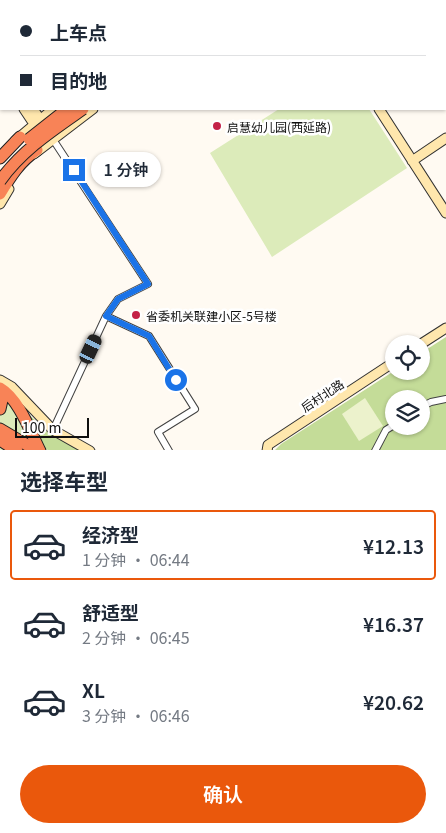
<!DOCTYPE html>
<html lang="zh">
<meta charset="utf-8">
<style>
:root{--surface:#fff;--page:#f6f6f7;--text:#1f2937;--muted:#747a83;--line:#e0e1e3;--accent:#ea580c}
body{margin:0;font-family:Georgia,"Noto Sans SC",serif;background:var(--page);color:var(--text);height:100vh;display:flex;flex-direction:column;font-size:19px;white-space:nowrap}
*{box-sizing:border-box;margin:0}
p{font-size:16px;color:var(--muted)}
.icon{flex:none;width:28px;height:28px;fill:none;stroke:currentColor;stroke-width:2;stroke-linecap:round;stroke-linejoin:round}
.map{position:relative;height:450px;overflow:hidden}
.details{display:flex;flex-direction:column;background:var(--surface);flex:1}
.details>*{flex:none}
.guide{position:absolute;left:0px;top:0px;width:446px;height:110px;box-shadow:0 1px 4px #0004;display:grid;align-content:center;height:110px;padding:0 20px;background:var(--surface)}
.fabs{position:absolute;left:385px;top:335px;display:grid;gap:10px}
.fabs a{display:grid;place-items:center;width:45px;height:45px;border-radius:50%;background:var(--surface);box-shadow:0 1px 4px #0004;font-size:25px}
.scale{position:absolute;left:15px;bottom:12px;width:74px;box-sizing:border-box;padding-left:5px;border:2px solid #0f0f0f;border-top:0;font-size:14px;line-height:18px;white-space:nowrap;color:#0f0f0f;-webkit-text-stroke:4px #fff;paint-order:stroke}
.end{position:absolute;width:22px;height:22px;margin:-11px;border:6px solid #1a73e8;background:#fff;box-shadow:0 0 0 2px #fff}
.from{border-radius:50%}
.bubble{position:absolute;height:35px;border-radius:18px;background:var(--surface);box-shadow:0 1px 4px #0004;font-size:16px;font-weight:600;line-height:35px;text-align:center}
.car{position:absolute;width:15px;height:30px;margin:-15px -8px;border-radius:6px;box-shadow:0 0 4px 1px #0007;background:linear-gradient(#222 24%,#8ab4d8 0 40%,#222 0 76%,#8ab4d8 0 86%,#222 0)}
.guide b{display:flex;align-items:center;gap:18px;height:48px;font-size:19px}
.guide b+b{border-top:1px solid var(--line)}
.guide i{width:12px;height:12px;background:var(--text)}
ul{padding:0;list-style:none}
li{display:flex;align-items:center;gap:15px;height:70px;margin:0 10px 8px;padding:0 10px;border:2px solid transparent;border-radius:5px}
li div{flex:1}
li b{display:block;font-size:19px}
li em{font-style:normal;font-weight:600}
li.selected{border-color:var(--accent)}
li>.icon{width:45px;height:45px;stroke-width:1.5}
h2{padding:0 20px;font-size:22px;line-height:60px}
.primary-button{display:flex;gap:10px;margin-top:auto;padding:10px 20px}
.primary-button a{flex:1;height:58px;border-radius:30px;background:var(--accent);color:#fff;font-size:20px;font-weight:600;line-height:58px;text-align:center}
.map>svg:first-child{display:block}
.green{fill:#dcebba}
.forest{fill:#c4dc98;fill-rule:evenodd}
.pitch{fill:#ecf2cc}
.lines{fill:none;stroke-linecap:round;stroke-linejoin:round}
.street-casing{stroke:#424242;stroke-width:8}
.secondary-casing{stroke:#313131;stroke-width:11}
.highway-casing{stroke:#202020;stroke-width:13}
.street{stroke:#fff;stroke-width:6}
.secondary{stroke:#ffe7ad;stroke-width:9}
.highway{stroke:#f88357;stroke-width:11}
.highway-bridge-casing{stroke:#202020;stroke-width:13;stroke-linecap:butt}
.highway-bridge{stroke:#f88357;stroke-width:11}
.route{stroke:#1a73e8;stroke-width:6}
.poi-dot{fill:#c42248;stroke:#fff;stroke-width:2}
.labels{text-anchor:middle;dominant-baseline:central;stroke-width:5;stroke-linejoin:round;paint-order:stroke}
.poi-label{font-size:12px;fill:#0f0f0f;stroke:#fff;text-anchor:start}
.street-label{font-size:12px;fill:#0f0f0f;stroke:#fff}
</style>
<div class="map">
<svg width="446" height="451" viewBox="0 0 446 451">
<rect width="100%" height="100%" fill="#fffaf2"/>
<!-- green -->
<path class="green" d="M279,109H369L407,168L272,257L210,153Z
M0,396L9,401L28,437L21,450L0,451Z"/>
<!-- forest -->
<path class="forest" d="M446,337V450L274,451L281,444L394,371H421V353ZM394,399H421V426H394Z
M21,407L49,433L80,450H48L41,447Z"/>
<!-- pitch -->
<path class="pitch" d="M365,398L383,426L359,441L342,414Z"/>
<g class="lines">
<!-- street casing -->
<g class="street-casing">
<path id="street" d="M52,138L148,284L118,299L106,316L53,430
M106,316L149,336L195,409L158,432L169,451
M421,407L431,402L446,399
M375,451L386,430L394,425"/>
</g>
<!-- secondary casing -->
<g class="secondary-casing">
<path id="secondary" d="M309,0L310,1
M427,0L428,1
M203,1L205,0
M244,1L246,0
M445,28L446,29
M0,58L1,60
M0,72L1,74
M24,109L36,127
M33,109L43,123
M379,109L446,213
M15,141L53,109
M34,154L93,109
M412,161L446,138
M0,204L9,189
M421,344L446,328
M0,380L12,387L53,430L90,451
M267,451L268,445L394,362"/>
</g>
<!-- highway casing -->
<g class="highway-casing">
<path id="highway" d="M213,1L215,0
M234,1L236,0
M0,158L20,137
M0,194C10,177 20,161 37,150
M0,388C19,399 30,431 40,451
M0,395L2,400L0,409
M0,429L37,451
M0,440L17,451"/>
</g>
<!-- street -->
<use href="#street" class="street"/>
<!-- secondary -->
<use href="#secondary" class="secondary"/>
<!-- highway -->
<use href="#highway" class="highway"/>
<!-- highway-bridge casing -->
<g class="highway-bridge-casing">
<path id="highway-bridge" d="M29,139L67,109
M0,181C22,150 53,130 83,109"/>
</g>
<!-- highway-bridge -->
<use href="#highway-bridge" class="highway-bridge"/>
</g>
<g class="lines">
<!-- route -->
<path class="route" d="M74,170L148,284L118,299L106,316L149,336L176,380"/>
</g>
<!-- markers -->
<g class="poi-dot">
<circle cx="217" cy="126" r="5"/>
<circle cx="136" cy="315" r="5"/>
</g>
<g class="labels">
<!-- poi labels -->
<g class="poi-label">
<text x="227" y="126">启慧幼儿园(西延路)</text>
<text x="146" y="315">省委机关联建小区-5号楼</text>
</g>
<!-- street labels -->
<g class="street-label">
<text transform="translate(322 395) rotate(-33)">后村北路</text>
</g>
</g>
</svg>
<div class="fabs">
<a><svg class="icon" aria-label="locate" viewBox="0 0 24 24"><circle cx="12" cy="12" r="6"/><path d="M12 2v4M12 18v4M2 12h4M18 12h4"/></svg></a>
<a><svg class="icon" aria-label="layers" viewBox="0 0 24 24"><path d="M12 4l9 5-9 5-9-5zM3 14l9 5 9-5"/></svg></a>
</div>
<div class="scale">100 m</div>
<i class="end from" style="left:176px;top:380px"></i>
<i class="end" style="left:74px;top:170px"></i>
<div class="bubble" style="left:91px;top:152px;width:70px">1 分钟</div>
<i class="car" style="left:91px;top:349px;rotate:25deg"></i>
<div class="guide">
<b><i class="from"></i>上车点</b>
<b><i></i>目的地</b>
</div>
</div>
<section class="details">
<h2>选择车型</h2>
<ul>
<li class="selected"><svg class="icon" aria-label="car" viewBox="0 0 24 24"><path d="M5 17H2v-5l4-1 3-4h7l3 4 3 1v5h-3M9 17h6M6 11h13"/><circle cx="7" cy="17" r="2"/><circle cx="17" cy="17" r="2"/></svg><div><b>经济型</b><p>1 分钟 · 06:44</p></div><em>¥12.13</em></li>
<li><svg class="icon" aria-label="car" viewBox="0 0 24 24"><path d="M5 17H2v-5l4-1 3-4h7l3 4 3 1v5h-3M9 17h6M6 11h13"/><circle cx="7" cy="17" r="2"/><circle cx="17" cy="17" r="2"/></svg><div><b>舒适型</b><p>2 分钟 · 06:45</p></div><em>¥16.37</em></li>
<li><svg class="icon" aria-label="car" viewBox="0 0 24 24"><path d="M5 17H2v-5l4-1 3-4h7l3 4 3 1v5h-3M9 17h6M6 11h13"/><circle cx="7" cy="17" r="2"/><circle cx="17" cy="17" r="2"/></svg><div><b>XL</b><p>3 分钟 · 06:46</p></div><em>¥20.62</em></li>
</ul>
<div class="primary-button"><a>确认</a></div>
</section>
